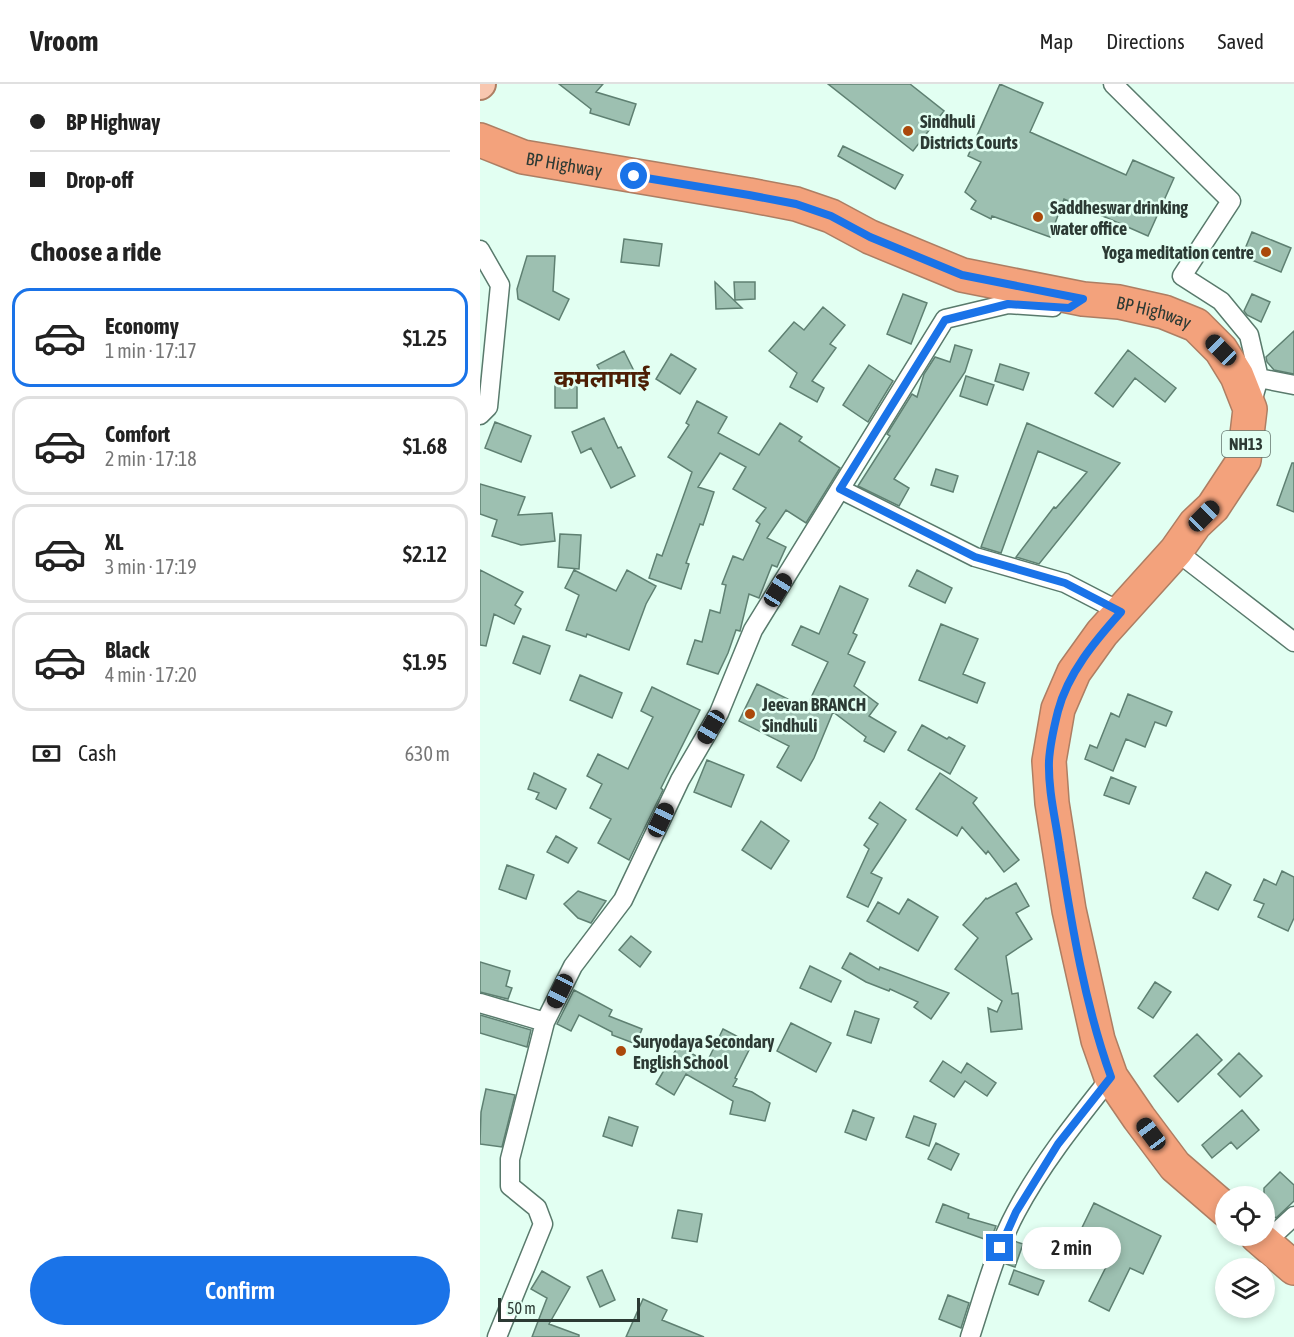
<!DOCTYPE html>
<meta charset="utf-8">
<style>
:root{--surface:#fff;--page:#f2f2f2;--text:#222;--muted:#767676;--line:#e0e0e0;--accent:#1a73e8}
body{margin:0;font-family:"Asap Condensed","Noto Sans Devanagari",sans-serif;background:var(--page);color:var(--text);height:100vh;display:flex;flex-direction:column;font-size:22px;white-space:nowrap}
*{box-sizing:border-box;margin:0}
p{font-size:20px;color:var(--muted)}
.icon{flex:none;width:33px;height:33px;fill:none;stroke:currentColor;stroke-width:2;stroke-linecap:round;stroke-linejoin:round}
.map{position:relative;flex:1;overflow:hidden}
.sheet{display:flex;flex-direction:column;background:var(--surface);width:480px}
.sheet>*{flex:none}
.banner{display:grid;align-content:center;height:132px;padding:0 30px;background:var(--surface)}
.controls{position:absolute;left:735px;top:1102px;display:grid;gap:12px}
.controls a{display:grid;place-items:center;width:60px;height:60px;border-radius:50%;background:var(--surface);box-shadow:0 3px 9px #0003;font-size:30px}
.scale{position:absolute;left:18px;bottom:15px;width:142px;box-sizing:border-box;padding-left:6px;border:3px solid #2c3a34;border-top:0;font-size:16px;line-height:21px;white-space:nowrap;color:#2c3a34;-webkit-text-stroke:4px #e2fff2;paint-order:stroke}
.end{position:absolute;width:27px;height:27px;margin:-14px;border:8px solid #1a73e8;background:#fff;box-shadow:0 0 0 3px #fff}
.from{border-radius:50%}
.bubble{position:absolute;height:42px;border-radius:21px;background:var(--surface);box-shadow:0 3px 9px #0003;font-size:20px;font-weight:600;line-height:42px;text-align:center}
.car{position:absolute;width:18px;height:36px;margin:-18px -9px;border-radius:8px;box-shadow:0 0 4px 2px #0007;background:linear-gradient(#222 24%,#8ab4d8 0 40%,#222 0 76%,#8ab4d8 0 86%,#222 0)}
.banner b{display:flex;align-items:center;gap:21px;height:57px;font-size:22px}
.banner b+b{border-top:2px solid var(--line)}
.banner i{width:15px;height:15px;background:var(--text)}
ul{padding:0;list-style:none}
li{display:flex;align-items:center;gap:18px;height:99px;margin:0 12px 9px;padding:0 18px;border:3px solid var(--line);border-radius:18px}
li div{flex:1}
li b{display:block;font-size:22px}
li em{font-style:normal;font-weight:600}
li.active{border-color:var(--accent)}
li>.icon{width:54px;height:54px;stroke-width:1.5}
h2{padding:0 30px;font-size:27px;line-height:72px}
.pay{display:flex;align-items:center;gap:15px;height:66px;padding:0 30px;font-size:22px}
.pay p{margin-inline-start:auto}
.button{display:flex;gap:12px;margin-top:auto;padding:12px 30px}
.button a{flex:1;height:69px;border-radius:36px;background:var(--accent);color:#fff;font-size:24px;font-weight:600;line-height:69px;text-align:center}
header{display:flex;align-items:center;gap:36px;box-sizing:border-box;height:84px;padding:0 30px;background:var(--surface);border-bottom:2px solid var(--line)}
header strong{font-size:28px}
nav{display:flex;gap:33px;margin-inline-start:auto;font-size:21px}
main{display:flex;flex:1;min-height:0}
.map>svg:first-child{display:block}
.building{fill:#9dc0b1;stroke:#5f8072;stroke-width:1.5}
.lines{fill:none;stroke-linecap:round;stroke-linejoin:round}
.street-casing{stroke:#597a6c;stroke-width:21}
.primary-casing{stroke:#ad7e63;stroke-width:32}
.highway-casing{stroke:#ad7e63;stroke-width:36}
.street{stroke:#fff;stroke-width:18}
.primary{stroke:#f8c7b0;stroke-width:28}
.highway{stroke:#f3a27c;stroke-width:33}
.route{stroke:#1a73e8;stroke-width:8}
.poi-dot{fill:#ab490b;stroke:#e2fff2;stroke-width:2}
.labels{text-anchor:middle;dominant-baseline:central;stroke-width:5;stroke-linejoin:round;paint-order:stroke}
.shield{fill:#e2fff2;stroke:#63756d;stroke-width:1.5}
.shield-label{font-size:16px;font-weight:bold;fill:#2c3a34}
.poi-label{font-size:18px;font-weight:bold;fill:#2c3a34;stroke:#e2fff2;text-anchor:start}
.street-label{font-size:18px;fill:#2c3a34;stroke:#e2fff2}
.district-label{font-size:24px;font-weight:bold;fill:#4d1e04;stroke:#e2fff2}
</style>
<header>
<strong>Vroom</strong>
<nav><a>Map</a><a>Directions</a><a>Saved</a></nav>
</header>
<main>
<section class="sheet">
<div class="banner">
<b><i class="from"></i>BP Highway</b>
<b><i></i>Drop-off</b>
</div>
<h2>Choose a ride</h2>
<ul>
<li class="active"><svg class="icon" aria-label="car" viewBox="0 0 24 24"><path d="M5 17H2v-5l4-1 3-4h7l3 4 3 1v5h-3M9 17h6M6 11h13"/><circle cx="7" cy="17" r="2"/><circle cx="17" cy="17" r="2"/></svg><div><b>Economy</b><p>1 min · 17:17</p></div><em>$1.25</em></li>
<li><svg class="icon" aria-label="car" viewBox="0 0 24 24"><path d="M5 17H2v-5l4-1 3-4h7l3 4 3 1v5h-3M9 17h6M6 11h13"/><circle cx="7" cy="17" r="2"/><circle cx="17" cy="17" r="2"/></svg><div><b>Comfort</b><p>2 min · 17:18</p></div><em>$1.68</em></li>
<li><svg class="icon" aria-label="car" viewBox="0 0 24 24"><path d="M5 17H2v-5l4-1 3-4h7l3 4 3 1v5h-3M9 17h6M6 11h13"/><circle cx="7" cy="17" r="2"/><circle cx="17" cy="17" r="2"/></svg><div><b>XL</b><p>3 min · 17:19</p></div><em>$2.12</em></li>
<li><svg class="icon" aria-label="car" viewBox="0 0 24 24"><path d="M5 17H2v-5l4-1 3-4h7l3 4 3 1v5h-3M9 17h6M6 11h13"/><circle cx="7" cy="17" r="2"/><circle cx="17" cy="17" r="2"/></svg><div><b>Black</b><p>4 min · 17:20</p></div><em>$1.95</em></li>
</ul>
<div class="pay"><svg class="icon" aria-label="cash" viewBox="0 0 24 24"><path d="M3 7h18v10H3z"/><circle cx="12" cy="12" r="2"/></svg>Cash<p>630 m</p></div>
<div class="button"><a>Confirm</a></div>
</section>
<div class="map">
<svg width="814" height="1253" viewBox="0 0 814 1253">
<rect width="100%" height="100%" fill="#e2fff2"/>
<!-- building -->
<path class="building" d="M79,0H123L116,8L156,20L149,41L110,29L111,25Z
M348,0H430L464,27L433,67Z
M520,0L563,19L550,48L646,91L653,76L694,94L668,152L584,115L570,153L512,132L511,135L491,125L496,117L485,108L501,78L488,72Z
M363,62L423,91L415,105L358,72Z
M772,148L811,164L801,188L762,172Z
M144,155L182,160L179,182L141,178Z
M47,172H75L73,207L89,215L79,236L38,215L37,205Z
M235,198L262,224L236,225Z
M254,198H275V215L255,216Z
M423,210L447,219L431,260L407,250Z
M772,210L790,218L781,238L767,231L764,227Z
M343,223L365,241L350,260L356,264L332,297L344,304L337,318L310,303L317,289L289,267L314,238L324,246Z
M814,247V290L794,286L787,278L786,273Z
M475,261L492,266L485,288L414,395L429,404L419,422L378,402L410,352L407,350L432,310L437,313L444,290L455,273L470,278Z
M648,266L696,304L685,318L655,294L633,323L615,309Z
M144,267L155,289L129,303L117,281Z
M191,270L216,285L200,310L176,295Z
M520,280L549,289L543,306L515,297Z
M389,281L413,297L388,338L363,321Z
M486,292L514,301L507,321L480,312Z
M97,295V324H75V296Z
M217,317L247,333L238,349L279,371L300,339L322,353L319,357L360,384L326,439L306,426L287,454L306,463L297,483L292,481L279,514L269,510L260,547L256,546L248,569L238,590L207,580L215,556L222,558L230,526L240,529L246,501L242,500L253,472L263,476L280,440L276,437L286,424L253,405L266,383L240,369L218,403L234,408L223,441L220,440L206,479L209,480L201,505L169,494L177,470L182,472L212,388L188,373L209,341L206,339Z
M124,334L138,364L141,363L155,392L131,404L111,364L101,369L92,348Z
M15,338L51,352L41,378L5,364Z
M547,339L640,379L559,480L536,473L574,423L576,424L607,388L558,367L521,469L501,463Z
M812,379H814V428L797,421Z
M456,385L478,392L473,408L451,401Z
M0,400L45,413L38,431L72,429L75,457L41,461L12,452L17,436L0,430Z
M80,450L101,451L99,485L78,483Z
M0,486L43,508L35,521L41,525L34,540L14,530L6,562L0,561Z
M94,486L136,507L147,486L176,502L166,520L149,566L107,550L106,553L86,546L99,511L85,504Z
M437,486L472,504L465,519L429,502Z
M360,502L388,515L373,549L377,551L368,570L385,578L374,602L398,620L389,632L416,648L404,668L384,657L386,653L353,628L334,674L321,697L297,683L309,662L259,637L277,600L326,624L348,578L312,561L321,542L339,550Z
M461,540L498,555L483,590L505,599L497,619L439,596Z
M43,552L70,562L60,590L33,579Z
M100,591L142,609L132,634L90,616Z
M172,603L220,626L181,704L183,706L149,776L118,759L131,735L110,724L122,700L107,692L118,670L148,685L173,633L161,627Z
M648,610L692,628L686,642L675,638L665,663L646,655L633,687L605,675L610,661L617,664L631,629L639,633Z
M442,641L467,655L469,653L485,662L470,690L428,666Z
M227,676L264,691L251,723L214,708Z
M54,689L86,705L76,725L56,715L59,709L48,705Z
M460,689L497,714L493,719L539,776L524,788L508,767L506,770L482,743L477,752L436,725Z
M631,693L656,703L649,720L624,711Z
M400,718L426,736L391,789L402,794L388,823L367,813L389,765L384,761L398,740L389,734Z
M281,737L309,757L291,785L262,766Z
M76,752L97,764L88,779L67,768Z
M27,781L54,791L46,815L19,805Z
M802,787L814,793V834L808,847L778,833L784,820L774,816L784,795L796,801Z
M726,788L751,801L738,826L713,814Z
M536,799L549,822L536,829L552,855L526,872L532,910L538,909L542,945L511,948L508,924L517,928L522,917L475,885L498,854L483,841L506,814L507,815Z
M98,807L126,817L111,839L98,834L84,820Z
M428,815L458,833L438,867L387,837L398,818L419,830Z
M151,852L171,868L160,883L139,866Z
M370,869L399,886L400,883L469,909L451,935L434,923L438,918L410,905L409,907L386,898L362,884Z
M0,878L30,887L26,902L32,904L28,915L0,908Z
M330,882L361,897L351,918L320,904Z
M675,898L691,908L673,934L658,924Z
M94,906L132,926L129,932L162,945L156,960L132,951V948L99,931L91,947L77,940Z
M375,927L399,935L391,959L367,951Z
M0,931L51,946L47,963L0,949Z
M311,939L351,959L336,988L297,967Z
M243,945L272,960L255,994L257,995L253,1002L272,1008L290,1019L285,1037L250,1030L253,1017L206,990L194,1011L176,1000L198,962L227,978Z
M717,950L742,976L698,1018L674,992Z
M759,969L782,992L760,1013L738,990Z
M463,977L481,989L487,979L516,999L507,1012L485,997L474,1013L450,997Z
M6,1005L35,1011L22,1063L0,1060L1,1028Z
M373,1026L394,1034L386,1056L365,1048Z
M762,1026L779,1046L757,1065L751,1058L732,1074L722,1061Z
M434,1032L456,1040L449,1062L426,1053Z
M129,1033L158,1043L152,1062L123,1052Z
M456,1059L479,1070L471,1086L448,1075Z
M800,1088L814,1101V1117L796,1134L784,1124V1104Z
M614,1119L681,1152L663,1190L650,1184L629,1227L609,1217L631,1173L596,1156Z
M463,1120L489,1130L488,1134L516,1142L510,1157L456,1138Z
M198,1126L222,1130L217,1158L192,1154Z
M534,1157L543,1160L535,1183L526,1180Z
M122,1186L135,1216L120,1223L107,1193Z
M534,1186L564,1197L558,1211L529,1200Z
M62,1187L90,1203L69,1240L99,1251V1253H52L67,1214L51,1205Z
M468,1211L489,1219L481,1244L459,1235Z
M163,1215L187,1226L182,1236L224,1253H146Z"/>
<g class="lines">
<!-- street casing -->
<g class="street-casing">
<path id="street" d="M633,0L751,117L702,192L741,217L769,251L779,294L771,321
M0,166L20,201L8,323L0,331
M779,294L814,301
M360,405L495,473L585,499L641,528
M696,467L814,558
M0,919L65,938
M785,1159L814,1132
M17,1253L63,1140L57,1124L30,1102V1075L65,938L93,882L143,816L200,696L239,629L273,546L465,235L528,220L573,223
M490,1253C504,1211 515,1167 536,1128C562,1079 597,1036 631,993"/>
</g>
<!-- primary casing -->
<g class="primary-casing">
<path id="primary" d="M0,1L1,0"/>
</g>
<!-- highway casing -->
<g class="highway-casing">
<g id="highway">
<path id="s1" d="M0,56L43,73L269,111L316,120L351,132L390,153L482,191L603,215L639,218L684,228L716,241L741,266L757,292L770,325L764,376L733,423L715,440L696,467L622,549L594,588L578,625L569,677L572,719L589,826L618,956L631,993L659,1034L695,1082L746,1126"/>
<path d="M777,1152L814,1184"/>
</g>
</g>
<!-- street -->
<use href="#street" class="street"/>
<!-- primary -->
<use href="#primary" class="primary"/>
<!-- highway -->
<use href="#highway" class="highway"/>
</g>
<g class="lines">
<!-- route -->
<path class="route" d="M154,92L269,111L316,120L351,132L390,153L482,191L603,215L589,224L528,220L465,236L360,405L495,473L585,499L641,528C615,557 588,589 578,627C574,643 570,660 569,677C568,707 576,737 580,767C592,843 605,921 631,993L578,1060L536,1128L520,1164"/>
</g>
<!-- markers -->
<g class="poi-dot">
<circle cx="428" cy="47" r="6"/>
<circle cx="558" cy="133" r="6"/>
<circle cx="786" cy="168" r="6"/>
<circle cx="270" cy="630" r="6"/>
<circle cx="141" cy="967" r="6"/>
</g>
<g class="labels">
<!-- shield labels -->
<rect class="shield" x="742" y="347" width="48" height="26" rx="4.5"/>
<g class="shield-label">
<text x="766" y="360">NH13</text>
</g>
<!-- poi labels -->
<g class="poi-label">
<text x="440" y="37">Sindhuli<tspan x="440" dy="21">Districts Courts</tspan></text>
<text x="570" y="123">Saddheswar drinking<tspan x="570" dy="21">water office</tspan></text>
<text x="774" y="168" text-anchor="end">Yoga meditation centre</text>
<text x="282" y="620">Jeevan BRANCH<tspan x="282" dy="21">Sindhuli</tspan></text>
<text x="153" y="957">Suryodaya Secondary<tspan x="153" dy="21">English School</tspan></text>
</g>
<!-- street labels -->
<g class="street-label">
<text stroke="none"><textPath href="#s1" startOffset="88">BP Highway</textPath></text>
<text stroke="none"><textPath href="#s1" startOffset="700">BP Highway</textPath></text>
</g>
<!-- district labels -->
<g class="district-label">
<text x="122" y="294">कमलामाई</text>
</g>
</g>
</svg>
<div class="controls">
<a><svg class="icon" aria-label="locate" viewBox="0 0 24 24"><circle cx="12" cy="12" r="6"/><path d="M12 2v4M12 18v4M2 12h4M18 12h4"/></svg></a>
<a><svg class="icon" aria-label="layers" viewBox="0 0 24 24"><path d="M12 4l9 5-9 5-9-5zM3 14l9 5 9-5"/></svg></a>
</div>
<div class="scale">50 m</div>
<i class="end from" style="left:154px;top:92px"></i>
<i class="end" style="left:520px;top:1164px"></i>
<div class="bubble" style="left:542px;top:1143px;width:99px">2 min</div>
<i class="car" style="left:741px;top:266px;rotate:315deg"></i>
<i class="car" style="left:724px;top:432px;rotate:45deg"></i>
<i class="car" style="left:298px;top:506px;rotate:32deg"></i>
<i class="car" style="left:231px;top:643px;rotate:210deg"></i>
<i class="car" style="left:181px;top:736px;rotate:25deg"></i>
<i class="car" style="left:80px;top:907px;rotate:206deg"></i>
<i class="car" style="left:671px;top:1050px;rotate:323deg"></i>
</div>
</main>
